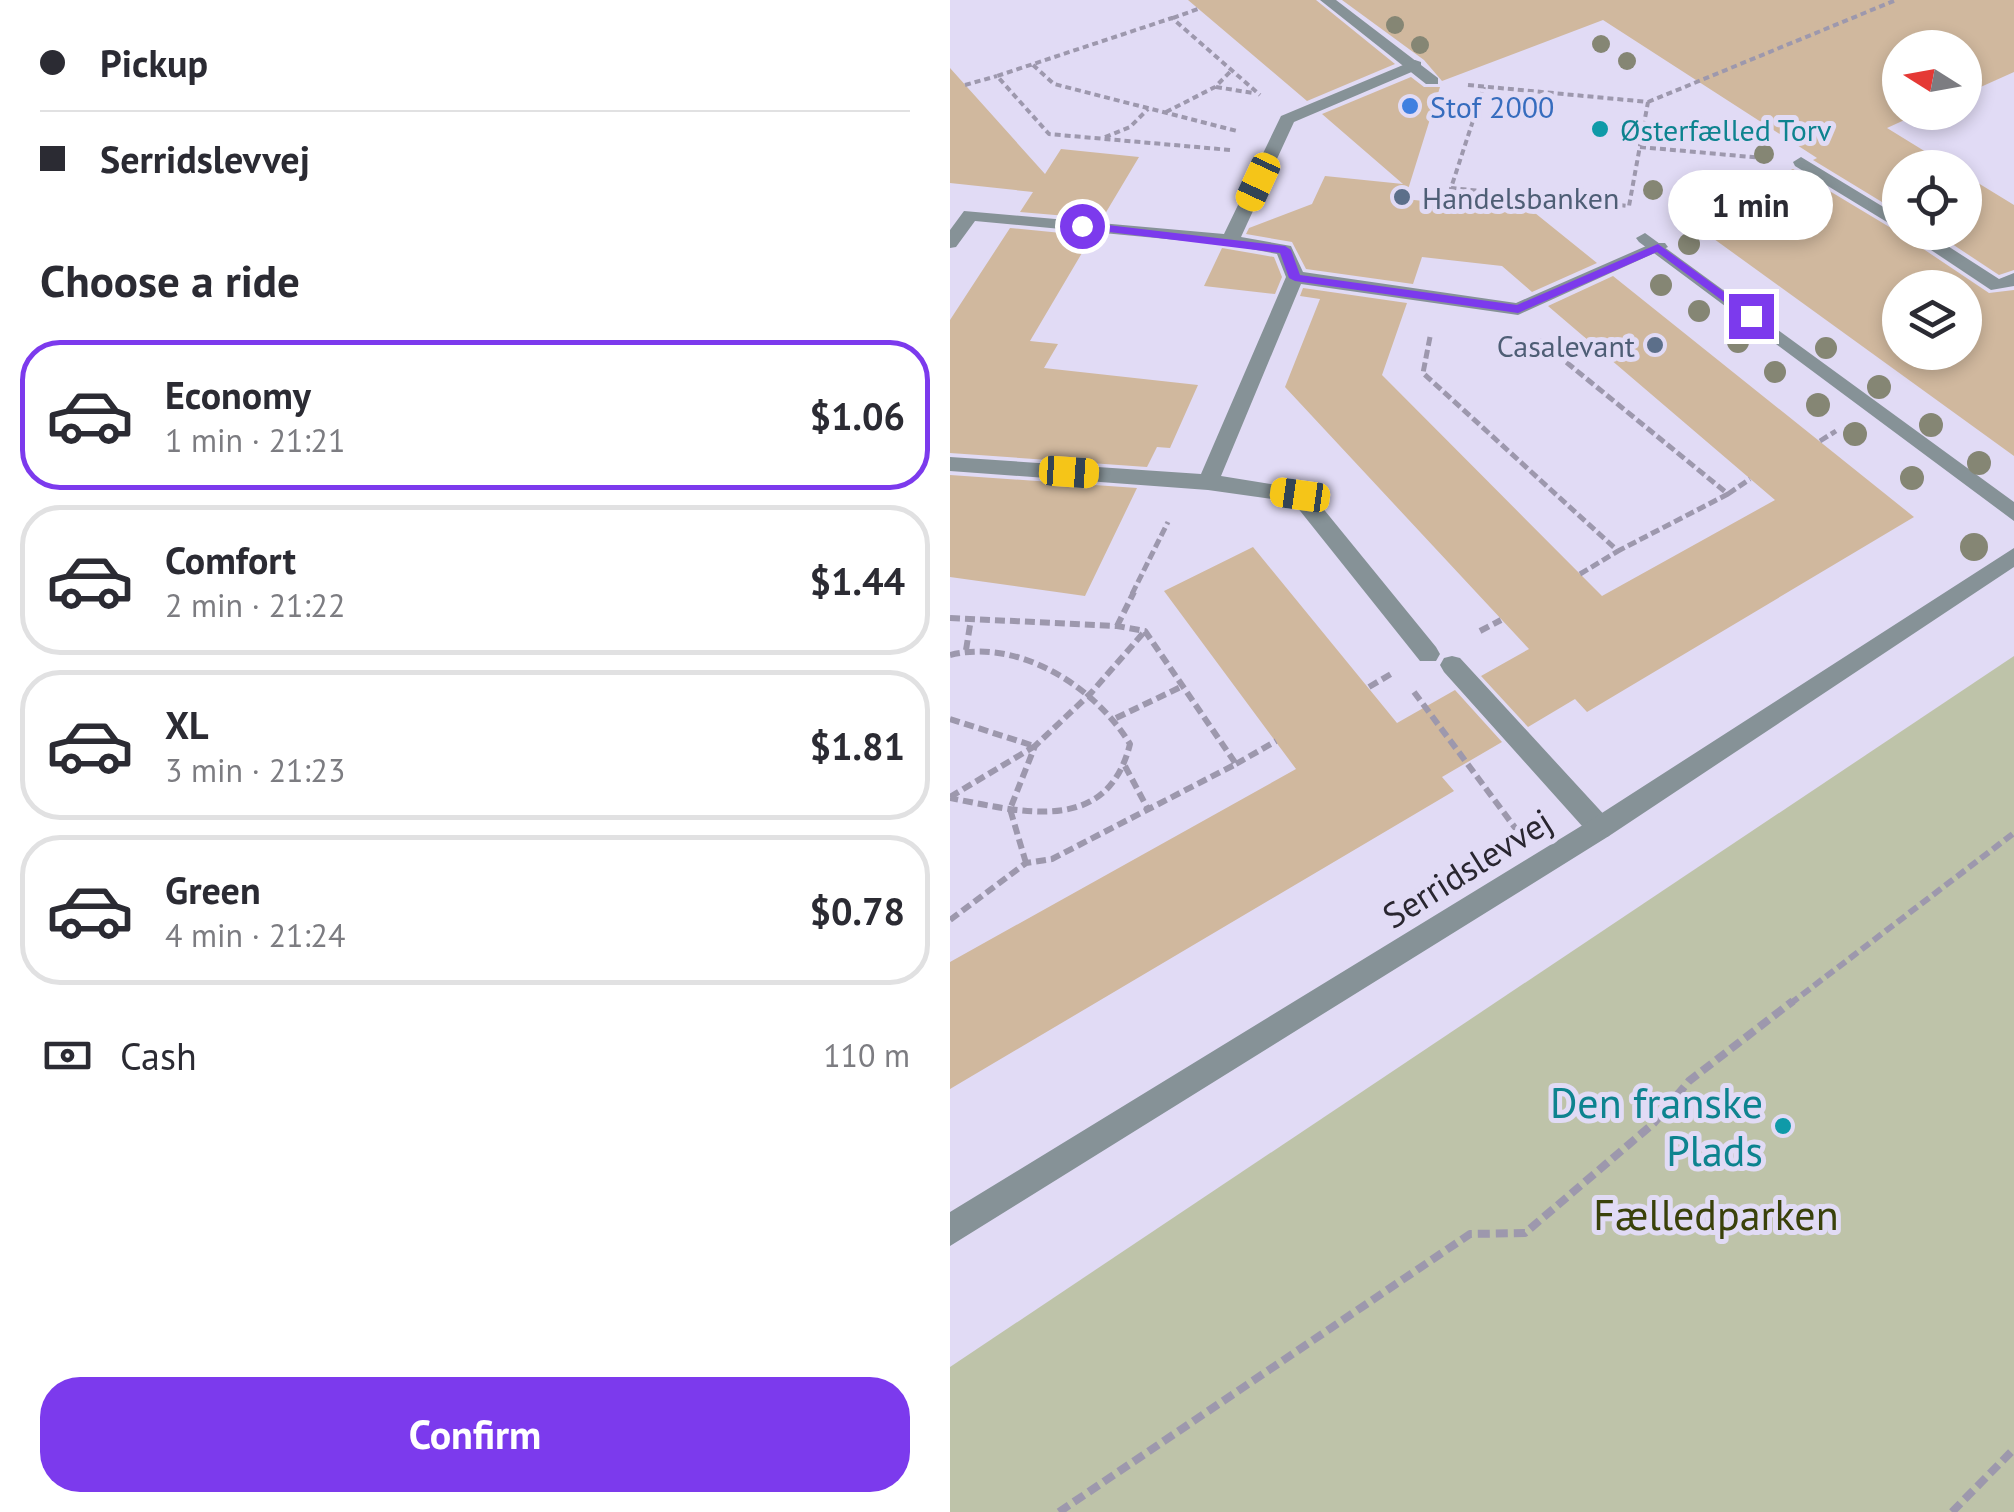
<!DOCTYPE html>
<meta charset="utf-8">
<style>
:root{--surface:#fff;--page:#f2f2f3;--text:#2b2b33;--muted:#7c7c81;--line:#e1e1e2;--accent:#7c3aed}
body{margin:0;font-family:"PT Sans",sans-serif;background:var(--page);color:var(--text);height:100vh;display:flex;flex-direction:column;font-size:38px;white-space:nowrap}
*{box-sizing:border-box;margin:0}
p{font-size:32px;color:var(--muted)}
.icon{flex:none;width:55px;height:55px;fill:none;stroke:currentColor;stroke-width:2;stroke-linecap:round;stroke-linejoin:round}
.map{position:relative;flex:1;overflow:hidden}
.drawer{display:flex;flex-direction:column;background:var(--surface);width:950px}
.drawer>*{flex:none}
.hud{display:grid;align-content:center;height:220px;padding:0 40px;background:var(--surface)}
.needle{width:65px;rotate:281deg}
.controls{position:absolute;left:932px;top:30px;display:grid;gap:20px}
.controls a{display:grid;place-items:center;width:100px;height:100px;border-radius:50%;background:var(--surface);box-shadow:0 5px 15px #0003;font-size:50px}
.end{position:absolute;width:45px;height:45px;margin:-22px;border:12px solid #7c3aed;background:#fff;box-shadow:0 0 0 5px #fff}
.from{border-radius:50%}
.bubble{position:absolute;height:70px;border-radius:35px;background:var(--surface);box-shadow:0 5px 15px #0003;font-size:32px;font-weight:700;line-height:70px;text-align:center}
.car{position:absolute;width:30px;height:60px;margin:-30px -15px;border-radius:12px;box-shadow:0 0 8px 2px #0007;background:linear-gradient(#f5c518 24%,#345 0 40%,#f5c518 0 76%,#345 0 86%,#f5c518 0)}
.hud b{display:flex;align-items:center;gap:35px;height:95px;font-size:38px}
.hud b+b{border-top:2px solid var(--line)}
.hud i{width:25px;height:25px;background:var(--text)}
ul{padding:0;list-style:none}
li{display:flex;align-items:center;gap:30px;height:150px;margin:0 20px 15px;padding:0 20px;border:5px solid var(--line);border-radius:40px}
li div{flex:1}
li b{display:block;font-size:38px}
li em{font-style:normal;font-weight:700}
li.on{border-color:var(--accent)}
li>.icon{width:90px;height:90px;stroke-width:1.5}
h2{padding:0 40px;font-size:45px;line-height:120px}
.pay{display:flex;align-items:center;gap:25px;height:110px;padding:0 40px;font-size:38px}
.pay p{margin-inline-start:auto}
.button{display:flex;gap:20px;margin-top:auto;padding:20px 40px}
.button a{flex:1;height:115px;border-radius:40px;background:var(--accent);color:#fff;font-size:40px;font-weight:700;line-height:115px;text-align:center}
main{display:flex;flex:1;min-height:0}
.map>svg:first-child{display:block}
.green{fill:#bec3a9}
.building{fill:#d0b89e;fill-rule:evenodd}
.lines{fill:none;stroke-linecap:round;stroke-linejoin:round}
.path-far3{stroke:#9d98ad;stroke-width:4;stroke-dasharray:6 4;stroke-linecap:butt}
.path-far2{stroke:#9d98ad;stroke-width:5;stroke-dasharray:9 4;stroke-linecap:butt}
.path-far1{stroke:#9d98ad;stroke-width:6;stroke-dasharray:10 5;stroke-linecap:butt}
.path{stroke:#9d98ad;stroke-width:8;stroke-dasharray:12 6;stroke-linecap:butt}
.lane{fill:#869297;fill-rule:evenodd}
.street{fill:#869297;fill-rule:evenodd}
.tree{fill:#858674}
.route{fill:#7c3aed}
.shop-dot{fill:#3f7fe0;stroke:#e1dbf5;stroke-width:4}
.culture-dot{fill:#0f9aa8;stroke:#e1dbf5;stroke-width:4}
.service-dot{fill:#5c6f8a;stroke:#e1dbf5;stroke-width:4}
.labels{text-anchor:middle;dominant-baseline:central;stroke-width:10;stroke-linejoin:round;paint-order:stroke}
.far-shop-label{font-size:30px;fill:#366cbe;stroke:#e1dbf5;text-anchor:start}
.far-culture-label{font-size:30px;fill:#0d838f;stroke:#e1dbf5;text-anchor:start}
.far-service-label{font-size:30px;fill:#4e5e75;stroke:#e1dbf5;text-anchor:start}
.street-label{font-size:35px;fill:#292630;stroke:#e1dbf5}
.near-culture-label{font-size:42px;fill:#0d838f;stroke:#e1dbf5;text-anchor:end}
.near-park-label{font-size:42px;fill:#3a410a;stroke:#e1dbf5}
</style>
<main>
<section class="drawer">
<div class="hud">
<b><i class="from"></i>Pickup</b>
<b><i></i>Serridslevvej</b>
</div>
<h2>Choose a ride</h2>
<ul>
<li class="on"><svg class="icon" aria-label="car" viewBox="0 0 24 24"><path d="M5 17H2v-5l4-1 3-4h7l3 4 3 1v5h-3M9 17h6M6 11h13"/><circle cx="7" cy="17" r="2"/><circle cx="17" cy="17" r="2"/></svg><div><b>Economy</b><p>1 min · 21:21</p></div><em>$1.06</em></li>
<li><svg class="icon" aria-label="car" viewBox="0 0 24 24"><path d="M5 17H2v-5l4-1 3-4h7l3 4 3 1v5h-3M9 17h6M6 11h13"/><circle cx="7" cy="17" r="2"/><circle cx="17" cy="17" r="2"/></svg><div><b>Comfort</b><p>2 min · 21:22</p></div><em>$1.44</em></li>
<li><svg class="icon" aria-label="car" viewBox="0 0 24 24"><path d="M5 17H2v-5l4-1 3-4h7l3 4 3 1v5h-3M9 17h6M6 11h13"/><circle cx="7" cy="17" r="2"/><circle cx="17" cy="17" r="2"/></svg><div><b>XL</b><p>3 min · 21:23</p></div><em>$1.81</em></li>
<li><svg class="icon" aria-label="car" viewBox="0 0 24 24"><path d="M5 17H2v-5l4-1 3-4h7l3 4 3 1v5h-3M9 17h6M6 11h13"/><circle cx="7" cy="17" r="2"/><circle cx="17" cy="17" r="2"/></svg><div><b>Green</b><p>4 min · 21:24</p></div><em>$0.78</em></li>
</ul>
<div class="pay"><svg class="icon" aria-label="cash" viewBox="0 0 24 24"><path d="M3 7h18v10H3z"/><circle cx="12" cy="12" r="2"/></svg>Cash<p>110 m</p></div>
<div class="button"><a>Confirm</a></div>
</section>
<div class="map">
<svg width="1064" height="1512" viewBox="0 0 1064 1512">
<rect width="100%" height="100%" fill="#e1dbf5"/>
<!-- green -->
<path class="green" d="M1064,656V1512H0V1367Z"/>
<!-- building -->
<path class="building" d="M238,0H366L445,64L357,101Z
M392,0H1064V72L1015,94V48H950V112H972L937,128L1002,168H950V213L863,160L867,158L653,20L492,81L474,60Z
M0,68L95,174L111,149L189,157L152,219L70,212L83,192L0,183Z
M461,77L474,87H490L455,199L585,213L647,263L582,292L552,266L472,257L463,284L356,269L342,242L296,234L299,228L362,204L375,176L453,184L372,114Z
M843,169L951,234L1039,293L1064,290V456L735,218ZM950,288H1015V352H950Z
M1015,175L1064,205V270L1049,275L984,232H1015Z
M60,228L142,236L80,341L108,344L94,368L248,385L220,448L207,447L197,467L0,453V320Z
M272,248L324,257L332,277L325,294L254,286Z
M663,276L964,517L637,712L625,699L578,727L531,676L579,649L335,387L370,299L350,296L353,288L457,303L432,375L652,596L825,500L598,306Z
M0,475L187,488L135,596L0,577Z
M303,547L447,723L505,690L552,742L492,777L504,791L0,1089V962L346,769L214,591Z"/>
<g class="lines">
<!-- path-far3 -->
<path class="path-far3" d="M223,18L248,9
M83,65L104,84L287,131
M15,85L47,76
M518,85L698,102L679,206L501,188L534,87
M266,87L303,93
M698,102L946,0
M216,112L265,87L281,71
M155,137L180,127L198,109
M690,147L813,158
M280,150L99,134L47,76L222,18L310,95"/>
<!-- path-far2 -->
<path class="path-far2" d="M480,337L473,373L668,551L778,494L589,340
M870,441L886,431
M778,494L800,479
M630,574L668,551
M182,594L218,522"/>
<!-- path-far1 -->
<path class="path-far1" d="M0,618L167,626L195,631L286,764L102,859L76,863L0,920
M167,626L184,592
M530,631L551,620
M16,650L21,619
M0,655C70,638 145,687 180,744C157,836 72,812 0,798
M419,687L441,674
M464,692L566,829
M166,718L233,686
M0,719L84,746
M286,764L326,741
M175,766L199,811
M0,797L85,746
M76,863L60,809L85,746L141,693L195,631
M840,1004L1064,833"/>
<!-- path -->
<path class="path" d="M109,1512L520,1234L575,1233L704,1123L739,1081L843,1001
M1002,1512L1064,1449"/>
<!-- lane -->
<path class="lane" d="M465,60L471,62V68L344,122L291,237L341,246L353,272L566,303L703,243H715L718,247L568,315L351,284L271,476L358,490L486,647L490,654L486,661H470L343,502L258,490L0,471V457L251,474L336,277L327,254L280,245L25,221L6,247L0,248V230L14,211L274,234L331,116Z
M851,157L950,217V230L845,166L843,162Z
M954,232H976L1049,279L1064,273V286L1041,290Z
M502,656L510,658L659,820L663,828L659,836L650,839L641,836L494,672L490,665L494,658Z"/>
<!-- street -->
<path class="street" d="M370,0H386L488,78V84H476Z
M695,233L1064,502V521L689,242L686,238Z
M1064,548V567L659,836L0,1246V1212L641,820Z"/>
</g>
<!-- trees -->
<g class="tree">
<circle cx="445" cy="25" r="9"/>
<circle cx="651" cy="44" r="9"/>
<circle cx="470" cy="45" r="9"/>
<circle cx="677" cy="61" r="9"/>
<circle cx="814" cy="154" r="10"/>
<circle cx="703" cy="190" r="10"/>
<circle cx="739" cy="244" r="11"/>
<circle cx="711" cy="285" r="11"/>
<circle cx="749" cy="311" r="11"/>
<circle cx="788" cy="342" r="11"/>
<circle cx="876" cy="348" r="11"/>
<circle cx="825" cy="372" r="11"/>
<circle cx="929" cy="387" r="12"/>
<circle cx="868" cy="405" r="12"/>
<circle cx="981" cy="425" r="12"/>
<circle cx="905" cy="434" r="12"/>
<circle cx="1029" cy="463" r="12"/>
<circle cx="962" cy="478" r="12"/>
<circle cx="1024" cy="547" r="14"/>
</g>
<!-- route -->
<path class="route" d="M132,222L335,246L341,250L350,275L567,305L708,244L807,316L797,319L707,252L568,313L345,281L339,278L330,253L127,228Z"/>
<!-- markers -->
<circle class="shop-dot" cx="460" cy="106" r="10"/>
<g class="culture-dot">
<circle cx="650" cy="129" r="10"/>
<circle cx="833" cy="1126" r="10"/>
</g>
<g class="service-dot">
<circle cx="452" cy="197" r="10"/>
<circle cx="705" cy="345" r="10"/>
</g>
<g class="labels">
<!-- far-shop labels -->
<g class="far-shop-label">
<text x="480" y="106">Stof 2000</text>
</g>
<!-- far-culture labels -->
<g class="far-culture-label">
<text x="670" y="129">Østerfælled Torv</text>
</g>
<!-- far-service labels -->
<g class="far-service-label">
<text x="472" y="197">Handelsbanken</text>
<text x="685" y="345" text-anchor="end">Casalevant</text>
</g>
<!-- street labels -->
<g class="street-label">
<text transform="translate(517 868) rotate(-32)">Serridslevvej</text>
</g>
<!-- near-culture labels -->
<g class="near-culture-label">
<text x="813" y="1102">Den franske<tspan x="813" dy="48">Plads</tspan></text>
</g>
<!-- near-park labels -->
<g class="near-park-label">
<text x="766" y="1214">Fælledparken</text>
</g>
</g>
</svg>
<div class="controls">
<a><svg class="needle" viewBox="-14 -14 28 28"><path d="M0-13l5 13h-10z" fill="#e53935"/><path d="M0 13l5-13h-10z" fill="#7c7c81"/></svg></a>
<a><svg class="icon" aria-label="locate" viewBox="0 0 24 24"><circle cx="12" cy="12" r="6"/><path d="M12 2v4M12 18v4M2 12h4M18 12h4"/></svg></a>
<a><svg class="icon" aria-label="layers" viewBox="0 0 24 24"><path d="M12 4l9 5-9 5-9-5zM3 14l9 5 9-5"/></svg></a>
</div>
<i class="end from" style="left:132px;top:226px"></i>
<i class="end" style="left:801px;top:316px"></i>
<div class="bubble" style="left:718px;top:170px;width:165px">1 min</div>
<i class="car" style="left:308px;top:182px;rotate:205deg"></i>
<i class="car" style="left:119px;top:472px;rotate:94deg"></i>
<i class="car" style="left:350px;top:495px;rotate:278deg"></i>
</div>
</main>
